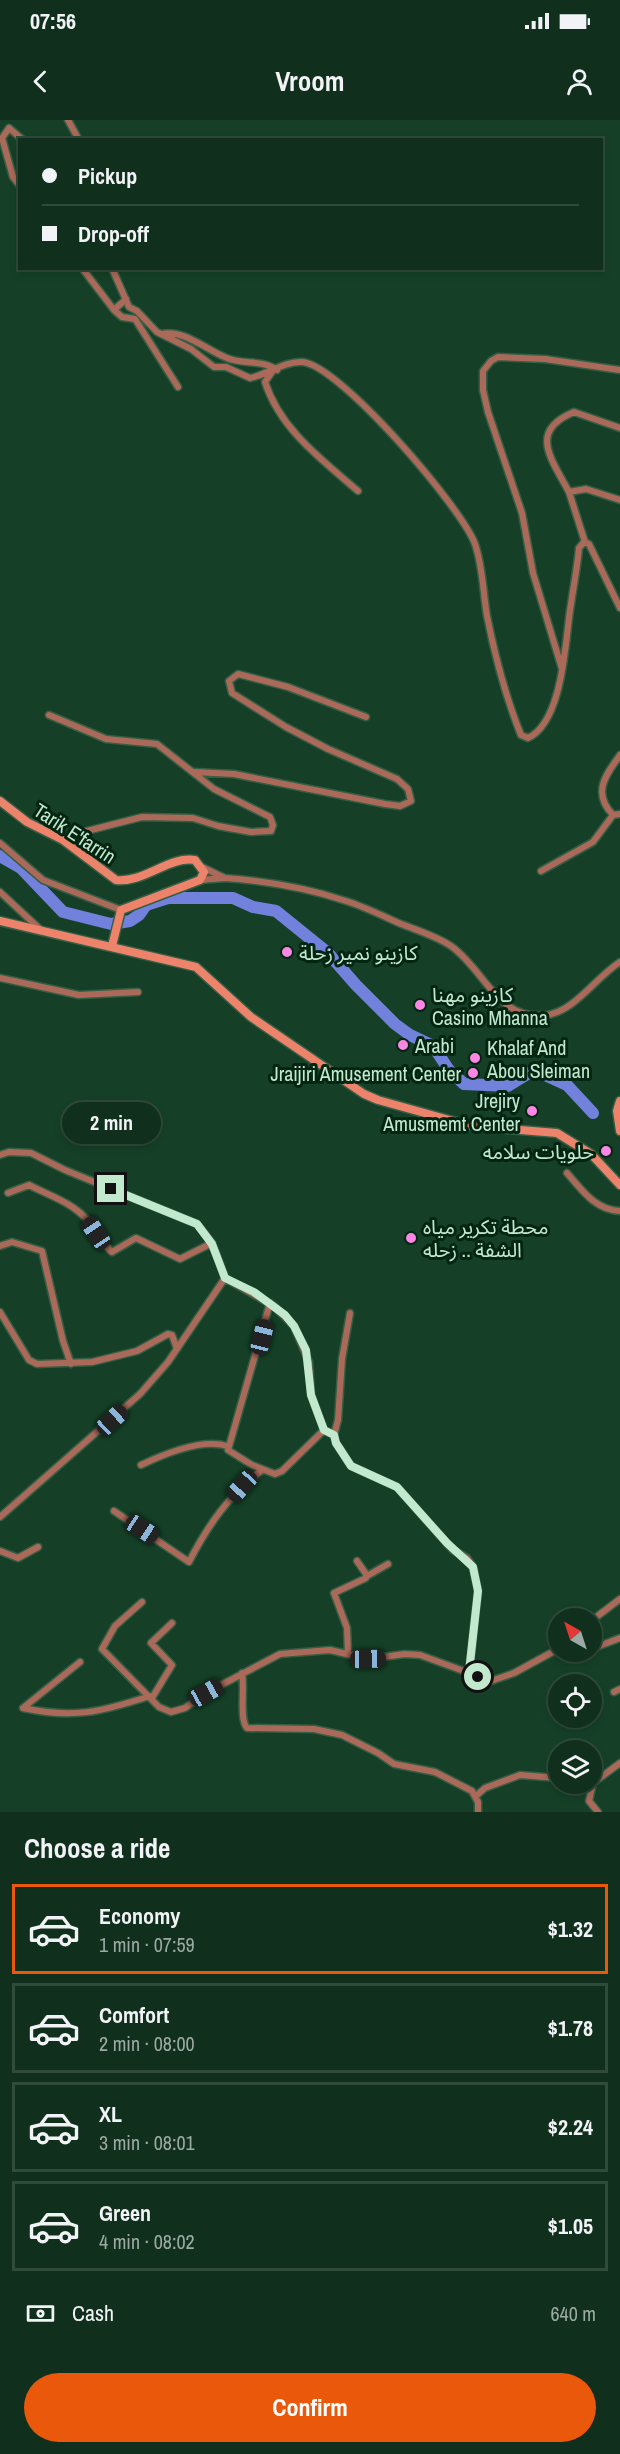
<!DOCTYPE html>
<meta charset="utf-8">
<style>
:root{--surface:#10301d;--page:#1e3c2a;--text:#f1f3f6;--muted:#9ca9a4;--line:#304b3b;--accent:#ea580c}
body{margin:0;font-family:"Archivo Narrow","Noto Sans Arabic",sans-serif;background:var(--page);color:var(--text);height:100vh;display:flex;flex-direction:column;font-size:22px;white-space:nowrap}
*{box-sizing:border-box;margin:0}
p{font-size:20px;color:var(--muted)}
.icon{flex:none;width:33px;height:33px;fill:none;stroke:currentColor;stroke-width:2;stroke-linecap:round;stroke-linejoin:round}
.map{position:relative;height:1692px;overflow:hidden}
.sheet{display:flex;flex-direction:column;background:var(--surface);flex:1}
.sheet>*{flex:none}
.banner{position:absolute;left:18px;top:18px;width:585px;height:132px;border-radius:0px;box-shadow:0 3px 9px #0003,0 0 0 2px var(--line);display:grid;align-content:center;height:132px;padding:0 24px;background:var(--surface)}
.needle{width:39px;rotate:321deg}
.tools{position:absolute;left:548px;top:1488px;display:grid;gap:12px}
.tools a{display:grid;place-items:center;width:54px;height:54px;border-radius:50%;background:var(--surface);box-shadow:0 3px 9px #0003,0 0 0 2px var(--line);font-size:30px}
.end{position:absolute;width:27px;height:27px;margin:-14px;border:8px solid #c2e9ce;background:#111;box-shadow:0 0 0 3px #111}
.from{border-radius:50%}
.bubble{position:absolute;height:42px;border-radius:21px;background:var(--surface);box-shadow:0 3px 9px #0003,0 0 0 2px var(--line);font-size:20px;font-weight:700;line-height:42px;text-align:center}
.car{position:absolute;width:18px;height:36px;margin:-18px -9px;border-radius:8px;box-shadow:0 0 4px 2px #0007;background:linear-gradient(#222 24%,#8ab4d8 0 40%,#222 0 76%,#8ab4d8 0 86%,#222 0)}
.banner b{display:flex;align-items:center;gap:21px;height:57px;font-size:22px}
.banner b+b{border-top:2px solid var(--line)}
.banner i{width:15px;height:15px;background:var(--text)}
ul{padding:0;list-style:none}
li{display:flex;align-items:center;gap:18px;height:90px;margin:0 12px 9px;padding:0 12px;border:3px solid var(--line);border-radius:0px}
li div{flex:1}
li b{display:block;font-size:22px}
li em{font-style:normal;font-weight:700}
li.on{border-color:var(--accent)}
li>.icon{width:54px;height:54px;stroke-width:1.5}
h2{padding:0 24px;font-size:27px;line-height:72px}
.pay{display:flex;align-items:center;gap:15px;height:66px;padding:0 24px;font-size:22px}
.pay p{margin-inline-start:auto}
.cta{display:flex;gap:12px;margin-top:auto;padding:12px 24px}
.cta a{flex:1;height:69px;border-radius:36px;background:var(--accent);color:#fff;font-size:24px;font-weight:700;line-height:69px;text-align:center}
.status{display:flex;justify-content:space-between;align-items:center;height:42px;padding:0 30px;background:var(--surface);direction:ltr}
.status svg{height:16px;fill:currentColor}
header{display:flex;justify-content:space-between;align-items:center;height:78px;padding:0 24px;background:var(--surface);font-size:27px;font-weight:700}
.map>svg:first-child{display:block}
.lines{fill:none;stroke-linecap:round;stroke-linejoin:round}
.river{stroke:#7281dc;stroke-width:12}
.street-casing{stroke:#345e45;stroke-width:9}
.secondary-casing{stroke:#345e45;stroke-width:11}
.street{stroke:#ab6959;stroke-width:6}
.secondary{stroke:#ec836a;stroke-width:8}
.route{stroke:#c2e9ce;stroke-width:8}
.poi-dot{fill:#fb87e5;stroke:#032512;stroke-width:2}
.labels{text-anchor:middle;dominant-baseline:central;stroke-width:6;stroke-linejoin:round;paint-order:stroke}
.street-label{font-size:20px;fill:#c2e9ce;stroke:#032512}
.poi-label{font-size:20px;fill:#c2e9ce;stroke:#032512;text-anchor:start}
</style>
<div class="status"><b>07:56</b><svg viewBox="0 0 49 12"><path d="M0 12V9h3v3zM5 12V6h3v6zM10 12V3h3v9zM15 12V0h3v12zM26 1h20v11H26zM47 4h2v5h-2z"/></svg></div>
<header><svg class="icon" aria-label="back" viewBox="0 0 24 24"><path d="M15 5l-7 7 7 7"/></svg>Vroom<svg class="icon" aria-label="person" viewBox="0 0 24 24"><circle cx="12" cy="8" r="4"/><path d="M4 21q1-7 8-7t8 7"/></svg></header>
<div class="map">
<svg width="620" height="1692" viewBox="0 0 620 1692">
<rect width="100%" height="100%" fill="#154027"/>
<g class="lines">
<!-- river -->
<path class="river" d="M0,736L21,748L63,792L111,804L130,801L139,795L146,785L168,778H233L253,787L276,791L328,833L356,865L395,904L410,915L433,926L449,950L464,964L508,966L534,950L567,965L593,993"/>
<!-- street casing -->
<g class="street-casing">
<path id="street" d="M68,0L79,20
M20,66L13,57L2,18L9,8L23,20
M82,148L114,190L126,179
M112,148L129,187L137,191L157,212L191,229L214,247H226L250,258C266,255 285,241 302,242C339,244 462,388 475,424C483,447 483,473 487,496C495,536 506,578 521,615L528,618C561,603 565,529 569,498C572,474 577,451 579,428L584,422L589,424L620,488
M114,190L122,197L135,199L178,267
M162,214C184,209 206,230 227,238C243,245 262,239 277,250
M272,252L265,262C280,309 322,340 358,371
M620,308L574,292C528,311 551,338 569,372L586,369L620,380
M569,372L585,422
M562,549L533,453L522,393L488,292L483,270V251L491,241L498,237L545,239L620,250
M49,595L106,619L157,624L214,669L270,697L273,705L271,711L251,712L218,706L193,698L142,697L79,713L63,720
M620,635C605,656 592,673 613,695L620,694
M194,652L234,654L385,684L400,686L411,681L408,669L397,659L328,629L286,607L232,573L229,561L238,554L288,567L366,597
M0,723L43,760L121,790
M541,751L593,722L613,695
M225,758C266,761 307,768 346,781C365,787 383,796 401,804C419,811 436,816 451,826C485,850 498,902 547,895C575,891 596,857 620,842
M200,760L225,758L202,747
M0,772L42,811
M0,858L79,875L138,872
M0,1035L9,1032L31,1033L65,1050L197,1104L212,1123L225,1158L274,1186L294,1206L309,1242L311,1275L324,1310L334,1315
M567,1053C582,1070 595,1090 620,1091
M8,1073L29,1065C50,1076 74,1083 89,1102C97,1112 102,1123 112,1132L136,1118L180,1139L212,1123
M0,1126L12,1122L42,1131L63,1221L71,1244
M270,1183L228,1330L252,1345L275,1354L282,1351L324,1310
M0,1192L29,1240L37,1244L92,1242L137,1231L168,1214L172,1215L177,1229
M350,1193L342,1239L338,1300L334,1315L336,1323L351,1346L397,1367L453,1430L467,1438L473,1447L478,1471L469,1552
M141,1345C164,1334 202,1318 227,1326
M114,1391L189,1442C208,1405 229,1375 262,1350
M0,1397L140,1274L168,1242L225,1158
M0,1431L18,1438L38,1427
M367,1456L388,1444
M142,1482L115,1506L102,1529L159,1587L171,1592L185,1588L206,1573L280,1534L330,1530L368,1539L405,1534L420,1535L491,1561L514,1553L558,1529
M591,1501L620,1479
M591,1529L620,1518
M348,1533L347,1508L334,1473L366,1458V1454L357,1441
M80,1542L23,1588C73,1599 101,1592 150,1576
M242,1553C245,1569 239,1599 247,1608L314,1609L342,1615L378,1633L394,1644L435,1652L472,1671L478,1682V1692
M614,1572L620,1569
M152,1578L172,1545L151,1523L172,1503
M476,1676L485,1668L520,1655L558,1658
M598,1692L589,1681L593,1663L620,1643"/>
</g>
<!-- secondary casing -->
<g class="secondary-casing">
<path id="secondary" d="M0,681L27,702L63,720L116,760C145,763 168,736 195,740L204,752L200,760L121,790L112,826
M0,801L196,847L251,897L364,974L378,980L471,1006L557,1013L591,1034L620,1065
M620,981L617,991L620,1011"/>
</g>
<!-- street -->
<use href="#street" class="street"/>
<!-- secondary -->
<use href="#secondary" class="secondary"/>
</g>
<g class="lines">
<!-- route -->
<path class="route" d="M111,1069L197,1104L212,1124L225,1158L254,1172L285,1195L294,1206L306,1230L311,1275L324,1310L334,1315L336,1323L351,1346L397,1367L447,1423L473,1447L478,1471L469,1552L478,1557"/>
</g>
<!-- markers -->
<g class="poi-dot">
<circle cx="287" cy="832" r="6"/>
<circle cx="420" cy="885" r="6"/>
<circle cx="403" cy="925" r="6"/>
<circle cx="475" cy="938" r="6"/>
<circle cx="473" cy="953" r="6"/>
<circle cx="532" cy="991" r="6"/>
<circle cx="606" cy="1031" r="6"/>
<circle cx="411" cy="1118" r="6"/>
</g>
<g class="labels">
<!-- street labels -->
<g class="street-label">
<text transform="translate(75 713) rotate(33)">Tarik E'farrin</text>
</g>
<!-- poi labels -->
<g class="poi-label">
<text x="299" y="832">كازينو نمير زحلة</text>
<text x="432" y="874">كازينو مهنا<tspan x="432" dy="23">Casino Mhanna</tspan></text>
<text x="415" y="925">Arabi</text>
<text x="487" y="927">Khalaf And<tspan x="487" dy="23">Abou Sleiman</tspan></text>
<text x="461" y="953" text-anchor="end">Jraijiri Amusement Center</text>
<text x="520" y="980" text-anchor="end">Jrejiry<tspan x="520" dy="23">Amusmemt Center</tspan></text>
<text x="594" y="1031" text-anchor="end">حلويات سلامه</text>
<text x="423" y="1106">محطة تكرير مياه<tspan x="423" dy="23">الشفة .. زحله</tspan></text>
</g>
</g>
</svg>
<div class="tools">
<a><svg class="needle" viewBox="-14 -14 28 28"><path d="M0-13l5 13h-10z" fill="#e53935"/><path d="M0 13l5-13h-10z" fill="#9ca9a4"/></svg></a>
<a><svg class="icon" aria-label="locate" viewBox="0 0 24 24"><circle cx="12" cy="12" r="6"/><path d="M12 2v4M12 18v4M2 12h4M18 12h4"/></svg></a>
<a><svg class="icon" aria-label="layers" viewBox="0 0 24 24"><path d="M12 4l9 5-9 5-9-5zM3 14l9 5 9-5"/></svg></a>
</div>
<i class="end from" style="left:478px;top:1557px"></i>
<i class="end" style="left:111px;top:1069px"></i>
<div class="bubble" style="left:62px;top:982px;width:99px">2 min</div>
<i class="car" style="left:96px;top:1113px;rotate:326deg"></i>
<i class="car" style="left:262px;top:1217px;rotate:14deg"></i>
<i class="car" style="left:112px;top:1300px;rotate:47deg"></i>
<i class="car" style="left:242px;top:1366px;rotate:222deg"></i>
<i class="car" style="left:142px;top:1409px;rotate:123deg"></i>
<i class="car" style="left:368px;top:1539px;rotate:89deg"></i>
<i class="car" style="left:206px;top:1573px;rotate:61deg"></i>
<div class="banner">
<b><i class="from"></i>Pickup</b>
<b><i></i>Drop-off</b>
</div>
</div>
<section class="sheet">
<h2>Choose a ride</h2>
<ul>
<li class="on"><svg class="icon" aria-label="car" viewBox="0 0 24 24"><path d="M5 17H2v-5l4-1 3-4h7l3 4 3 1v5h-3M9 17h6M6 11h13"/><circle cx="7" cy="17" r="2"/><circle cx="17" cy="17" r="2"/></svg><div><b>Economy</b><p>1 min · 07:59</p></div><em>$1.32</em></li>
<li><svg class="icon" aria-label="car" viewBox="0 0 24 24"><path d="M5 17H2v-5l4-1 3-4h7l3 4 3 1v5h-3M9 17h6M6 11h13"/><circle cx="7" cy="17" r="2"/><circle cx="17" cy="17" r="2"/></svg><div><b>Comfort</b><p>2 min · 08:00</p></div><em>$1.78</em></li>
<li><svg class="icon" aria-label="car" viewBox="0 0 24 24"><path d="M5 17H2v-5l4-1 3-4h7l3 4 3 1v5h-3M9 17h6M6 11h13"/><circle cx="7" cy="17" r="2"/><circle cx="17" cy="17" r="2"/></svg><div><b>XL</b><p>3 min · 08:01</p></div><em>$2.24</em></li>
<li><svg class="icon" aria-label="car" viewBox="0 0 24 24"><path d="M5 17H2v-5l4-1 3-4h7l3 4 3 1v5h-3M9 17h6M6 11h13"/><circle cx="7" cy="17" r="2"/><circle cx="17" cy="17" r="2"/></svg><div><b>Green</b><p>4 min · 08:02</p></div><em>$1.05</em></li>
</ul>
<div class="pay"><svg class="icon" aria-label="cash" viewBox="0 0 24 24"><path d="M3 7h18v10H3z"/><circle cx="12" cy="12" r="2"/></svg>Cash<p>640 m</p></div>
<div class="cta"><a>Confirm</a></div>
</section>
